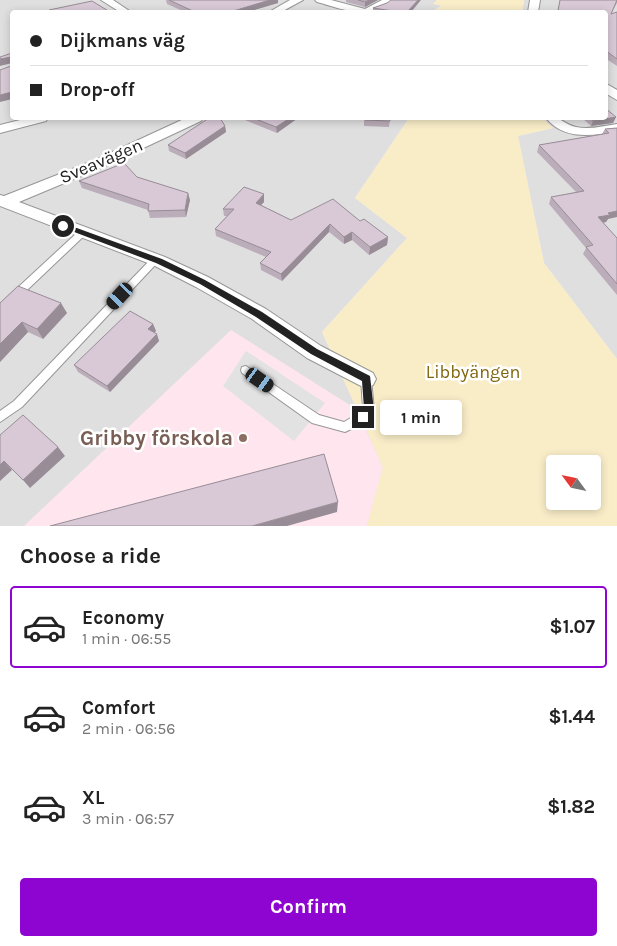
<!DOCTYPE html>
<meta charset="utf-8">
<style>
:root{--surface:#fff;--page:#f6f6f6;--text:#222;--muted:#767676;--line:#e0e0e0;--accent:#8e04d0}
body{margin:0;font-family:Karla,sans-serif;background:var(--page);color:var(--text);height:100vh;display:flex;flex-direction:column;font-size:19px;white-space:nowrap}
*{box-sizing:border-box;margin:0}
p{font-size:16px;color:var(--muted)}
.icon{flex:none;width:28px;height:28px;fill:none;stroke:currentColor;stroke-width:2;stroke-linecap:round;stroke-linejoin:round}
.map{position:relative;height:526px;overflow:hidden}
.side{display:flex;flex-direction:column;background:var(--surface);flex:1}
.side>*{flex:none}
.top-card{position:absolute;left:10px;top:10px;width:598px;height:110px;border-radius:5px;box-shadow:0 2px 8px #0003;display:grid;align-content:center;height:110px;padding:0 20px;background:var(--surface)}
.needle{width:32px;rotate:303deg}
.controls{position:absolute;left:546px;top:455px;display:grid;gap:10px}
.controls a{display:grid;place-items:center;width:55px;height:55px;border-radius:5px;background:var(--surface);box-shadow:0 2px 8px #0003;font-size:25px}
.end{position:absolute;width:22px;height:22px;margin:-11px;border:6px solid #222;background:#fff;box-shadow:0 0 0 2px #fff}
.from{border-radius:50%}
.bubble{position:absolute;height:35px;border-radius:5px;background:var(--surface);box-shadow:0 2px 8px #0003;font-size:16px;font-weight:700;line-height:35px;text-align:center}
.car{position:absolute;width:15px;height:30px;margin:-15px -8px;border-radius:6px;box-shadow:0 0 4px 1px #0007;background:linear-gradient(#222 24%,#8ab4d8 0 40%,#222 0 76%,#8ab4d8 0 86%,#222 0)}
.top-card b{display:flex;align-items:center;gap:18px;height:48px;font-size:19px}
.top-card b+b{border-top:1px solid var(--line)}
.top-card i{width:12px;height:12px;background:var(--text)}
ul{padding:0;list-style:none}
li{display:flex;align-items:center;gap:15px;height:82px;margin:0 10px 8px;padding:0 10px;border:2px solid transparent;border-radius:5px}
li div{flex:1}
li b{display:block;font-size:19px}
li em{font-style:normal;font-weight:700}
li.on{border-color:var(--accent)}
li>.icon{width:45px;height:45px;stroke-width:1.5}
h2{padding:0 20px;font-size:22px;line-height:60px}
.primary-button{display:flex;gap:10px;margin-top:auto;padding:10px 20px}
.primary-button a{flex:1;height:58px;border-radius:5px;background:var(--accent);color:#fff;font-size:20px;font-weight:700;line-height:58px;text-align:center}
.map>svg:first-child{display:block}
.residential{fill:#dfdfe0}
.education{fill:#ffe5ed}
.park{fill:#f9edc8;fill-rule:evenodd}
.parking{fill:#e2e2e2}
.lines{fill:none;stroke-linecap:round;stroke-linejoin:round}
.service-casing{stroke:#969696;stroke-width:2}
.minor-casing{stroke:#969696;stroke-width:2}
.service{fill:#fff;fill-rule:evenodd}
.minor{fill:#fff;fill-rule:evenodd}
.wall{fill:#bbadb9}
.shaded-wall{fill:#988d96}
.building{fill:#d9c9d7;stroke:#988d96}
.route{fill:#222}
.education-dot{fill:#8d6e63;stroke:#fff;stroke-width:2}
.labels{text-anchor:middle;dominant-baseline:central;stroke-width:5;stroke-linejoin:round;paint-order:stroke}
.street-label{font-size:18px;fill:#222;stroke:#fff}
.park-label{font-size:18px;fill:#82660e;stroke:#fff}
.near-education-label{font-size:21px;font-weight:bold;fill:#785e54;stroke:#fff;text-anchor:end}
</style>
<div class="map">
<svg width="617" height="526" viewBox="0 0 617 526">
<rect width="100%" height="100%" fill="#f2e9ef"/>
<!-- residential -->
<path class="residential" d="M0,0H437L434,3L442,5L431,12H12V118H409L355,198L407,238L322,332L383,467L367,526H0Z
M524,0H617V359L544,263L518,136L553,128L542,118H605V12H522Z"/>
<!-- education -->
<path class="education" d="M231,330L356,409L383,467L367,526H24Z"/>
<!-- park -->
<path class="park" d="M437,0H524L522,12H431L442,6L433,4Z
M409,118H542L553,128L518,136L544,263L617,359V526H367L383,467L322,332L407,238L355,198ZM555,464H592V501H555Z"/>
<!-- parking -->
<path class="parking" d="M246,351L325,403L294,441L223,386Z"/>
<g class="lines">
<!-- service casing -->
<g class="service-casing">
<path id="service" d="M82,230L85,231L86,233L85,235L3,313L0,314V304L79,231Z
M155,257L158,258L159,260L158,262L22,407L0,422V411L14,401L152,258Z
M246,366L319,415L344,422L359,413L363,408L361,379L362,376L366,374L370,376L371,379L374,410L367,421L345,432L312,423L242,373L241,370L242,367Z"/>
</g>
<!-- minor casing -->
<g class="minor-casing">
<path id="minor" d="M101,0H113L131,12H120Z
M290,0H303L281,12H269Z
M315,0H331L365,9L382,0H394C372,22 342,9 317,2Z
M530,0H540L538,12H528Z
M605,83L617,90V100L605,93Z
M28,118H48L46,121L0,133V125Z
M186,118H203L201,121L105,166L19,202L165,257L208,277L266,309L321,346L373,373L376,379L373,385L366,388L359,385L307,358L252,319L196,287L153,265L0,206V195L4,196L95,160Z
M546,118C562,116 563,124 576,127C589,130 604,126 617,124V132C593,135 564,141 546,118Z"/>
</g>
<!-- service -->
<use href="#service" class="service"/>
<!-- minor -->
<use href="#minor" class="minor"/>
</g>
<!-- wall -->
<path class="wall" d="M166,0H278V3L247,12H185L167,4Z
M346,0H378L365,7L346,2Z
M560,0H617V3L611,14L617,12V66L605,58V12H557Z
M373,8L411,12H373Z
M616,117L613,123L591,126L582,118Z
M240,118H298L277,133Z
M364,118H390L389,127L364,126Z
M225,126L226,132L186,159L169,151L168,145Z
M617,128L608,219L606,222L603,223L617,238V295L583,254L586,248L549,204L551,197L576,192L537,152L539,145L602,134L605,129Z
M137,177L190,200L186,217L150,218L148,210L82,188L79,181Z
M264,194V202L261,205L291,220L360,221L388,237L387,245L369,255L352,240L344,244L329,232L282,281L261,270L260,263L266,257L216,236L215,229L227,216H224L223,209Z
M0,303L67,313L43,339L28,332L0,362Z
M153,324L156,331L154,332L159,341L110,392L78,372L74,365Z"/>
<!-- shaded-wall -->
<path class="shaded-wall" d="M270,0H278V3L247,12H230Z
M369,0H378L365,7V2Z
M418,0H421L411,12H407Z
M11,57L12,63L0,66V59Z
M12,92V99L0,102V95Z
M616,117L613,123L591,126L593,121Z
M290,118H298L277,133L276,127Z
M225,126L226,132L186,159L185,153Z
M188,193L190,200L186,217L185,210Z
M264,194V202L256,210V203Z
M617,211V217L608,219L606,222L595,224L598,217L608,213Z
M330,224L329,232L282,281L281,274Z
M352,232V240L344,244V237Z
M388,237L387,245L369,255L370,247Z
M61,303L67,313L43,339L37,329Z
M22,322L28,332L0,362V344Z
M153,324L156,331L151,336L148,329Z
M157,334L159,341L110,392L107,386Z
M58,447L65,456L30,488L23,480Z
M4,461L12,470L0,481V465Z
M338,502L337,512L287,526H252Z"/>
<!-- building -->
<path class="building" d="M169,0H270L230,12H195Z
M358,0H369L365,2Z
M391,0H418L407,12H399L373,8L387,3Z
M560,0H617L611,14L617,12V59L605,50V12H560L558,11Z
M92,1L110,12H51L49,10Z
M12,53V92L0,95V70L11,66V57L0,59V57Z
M605,108L616,117L593,121L590,118H605Z
M209,118H220L225,126L185,153L168,145Z
M253,118H290L276,127Z
M365,118H390V121L365,120Z
M617,128V211L608,213L610,215L598,217L617,238V284L586,247L593,245L551,197L584,191L539,145L609,133L605,129Z
M124,163L137,177L188,193L185,210L148,211L149,204L79,181Z
M244,187L264,194L256,203L291,220L333,199L360,221L364,219L388,237L370,247L352,232L344,237L330,224L281,274L260,263L271,252L215,229L234,209H223Z
M18,286L61,303L37,329L22,322L0,344V303Z
M130,311L153,324L148,329L157,334L107,386L74,365Z
M23,415L58,447L23,480L4,461L0,465V435Z
M324,454L338,502L252,526H50Z"/>
<!-- route -->
<path class="route" d="M63,223L162,259L205,280L262,312L317,349L370,376L374,410L367,420L363,422L358,417L364,409L362,381L311,354L256,317L200,284L156,263L61,227L60,226Z"/>
<!-- markers -->
<circle class="education-dot" cx="243" cy="438" r="5"/>
<g class="labels">
<!-- street labels -->
<g class="street-label">
<text transform="translate(101 161) rotate(-23)">Sveavägen</text>
</g>
<!-- park labels -->
<g class="park-label">
<text x="473" y="372">Libbyängen</text>
</g>
<!-- near-education labels -->
<g class="near-education-label">
<text x="233" y="438">Gribby förskola</text>
</g>
</g>
</svg>
<div class="controls">
<a><svg class="needle" viewBox="-14 -14 28 28"><path d="M0-13l5 13h-10z" fill="#e53935"/><path d="M0 13l5-13h-10z" fill="#767676"/></svg></a>
</div>
<i class="end from" style="left:63px;top:226px"></i>
<i class="end" style="left:363px;top:417px"></i>
<div class="bubble" style="left:380px;top:400px;width:82px">1 min</div>
<i class="car" style="left:120px;top:296px;rotate:223deg"></i>
<i class="car" style="left:260px;top:380px;rotate:125deg"></i>
<div class="top-card">
<b><i class="from"></i>Dijkmans väg</b>
<b><i></i>Drop-off</b>
</div>
</div>
<section class="side">
<h2>Choose a ride</h2>
<ul>
<li class="on"><svg class="icon" aria-label="car" viewBox="0 0 24 24"><path d="M5 17H2v-5l4-1 3-4h7l3 4 3 1v5h-3M9 17h6M6 11h13"/><circle cx="7" cy="17" r="2"/><circle cx="17" cy="17" r="2"/></svg><div><b>Economy</b><p>1 min · 06:55</p></div><em>$1.07</em></li>
<li><svg class="icon" aria-label="car" viewBox="0 0 24 24"><path d="M5 17H2v-5l4-1 3-4h7l3 4 3 1v5h-3M9 17h6M6 11h13"/><circle cx="7" cy="17" r="2"/><circle cx="17" cy="17" r="2"/></svg><div><b>Comfort</b><p>2 min · 06:56</p></div><em>$1.44</em></li>
<li><svg class="icon" aria-label="car" viewBox="0 0 24 24"><path d="M5 17H2v-5l4-1 3-4h7l3 4 3 1v5h-3M9 17h6M6 11h13"/><circle cx="7" cy="17" r="2"/><circle cx="17" cy="17" r="2"/></svg><div><b>XL</b><p>3 min · 06:57</p></div><em>$1.82</em></li>
</ul>
<div class="primary-button"><a>Confirm</a></div>
</section>
